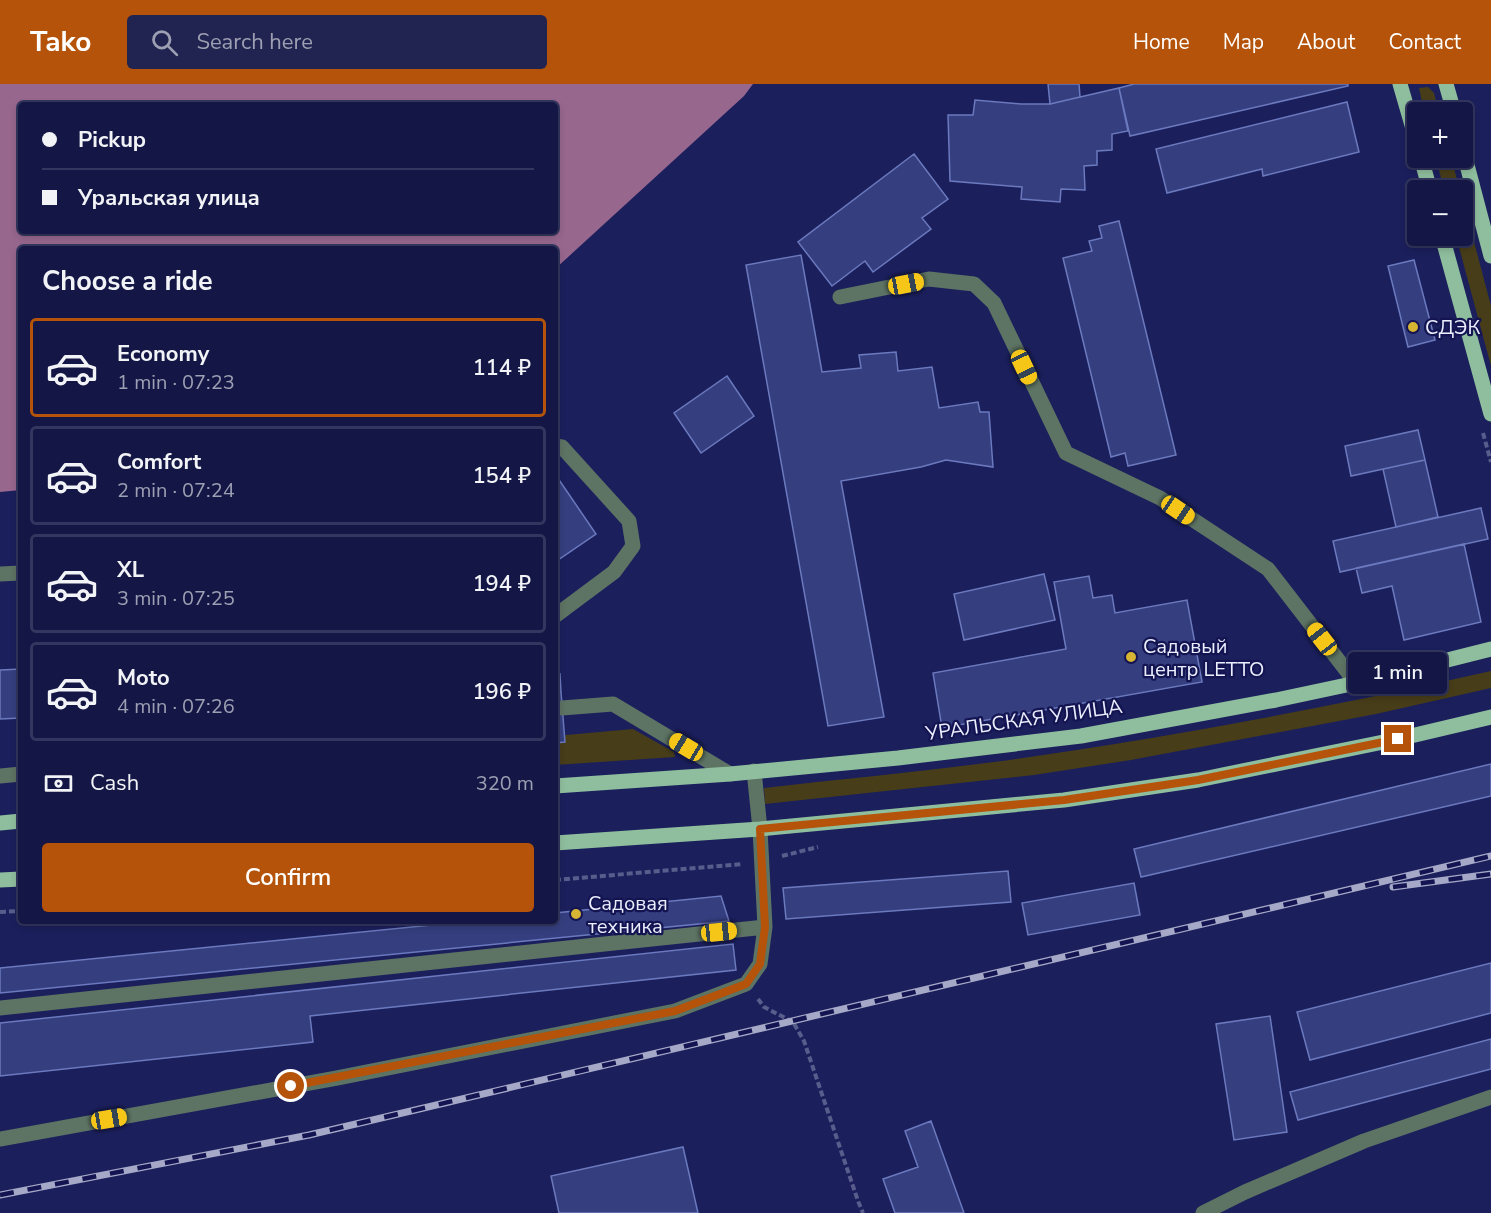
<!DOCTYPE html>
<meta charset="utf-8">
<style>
:root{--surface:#141745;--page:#212450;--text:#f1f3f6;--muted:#9d9fb3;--line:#33365e;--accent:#b45309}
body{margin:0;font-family:"Nunito Sans",sans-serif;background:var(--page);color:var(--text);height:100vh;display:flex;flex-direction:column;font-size:22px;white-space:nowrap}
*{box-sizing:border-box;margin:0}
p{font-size:20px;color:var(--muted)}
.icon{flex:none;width:33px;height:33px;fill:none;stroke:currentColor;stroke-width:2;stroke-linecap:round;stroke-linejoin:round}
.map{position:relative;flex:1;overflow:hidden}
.panel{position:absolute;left:18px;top:162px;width:540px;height:678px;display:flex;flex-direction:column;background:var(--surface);border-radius:6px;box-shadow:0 3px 9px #0003,0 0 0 2px var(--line)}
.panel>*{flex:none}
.top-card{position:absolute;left:18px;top:18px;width:540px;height:132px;border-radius:6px;box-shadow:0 3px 9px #0003,0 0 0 2px var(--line);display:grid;align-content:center;height:132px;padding:0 24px;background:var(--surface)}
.buttons{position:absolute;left:1407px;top:18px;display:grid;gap:12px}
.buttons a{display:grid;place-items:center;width:66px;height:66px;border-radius:6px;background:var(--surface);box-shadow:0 3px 9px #0003,0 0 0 2px var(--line);font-size:30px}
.end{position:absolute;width:27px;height:27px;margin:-14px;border:8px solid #b45309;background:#fff;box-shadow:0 0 0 3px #fff}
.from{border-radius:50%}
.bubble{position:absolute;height:42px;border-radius:6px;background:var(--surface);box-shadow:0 3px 9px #0003,0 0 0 2px var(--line);font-size:20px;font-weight:600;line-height:42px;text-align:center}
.car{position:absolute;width:18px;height:36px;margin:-18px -9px;border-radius:8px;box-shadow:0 0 4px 2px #0007;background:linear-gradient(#f5c518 24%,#345 0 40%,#f5c518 0 76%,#345 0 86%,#f5c518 0)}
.top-card b{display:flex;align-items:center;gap:21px;height:57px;font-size:22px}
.top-card b+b{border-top:2px solid var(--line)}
.top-card i{width:15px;height:15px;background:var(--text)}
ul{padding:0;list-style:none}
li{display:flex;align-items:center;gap:18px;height:99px;margin:0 12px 9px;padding:0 12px;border:3px solid var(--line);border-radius:6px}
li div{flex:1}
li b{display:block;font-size:22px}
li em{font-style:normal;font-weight:600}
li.active{border-color:var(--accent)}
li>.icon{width:54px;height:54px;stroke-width:1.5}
h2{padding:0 24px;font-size:27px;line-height:72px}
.pay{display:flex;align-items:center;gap:15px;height:66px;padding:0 24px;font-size:22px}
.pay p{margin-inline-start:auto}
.cta{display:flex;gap:12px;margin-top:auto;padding:12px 24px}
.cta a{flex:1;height:69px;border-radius:6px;background:var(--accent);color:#fff;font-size:24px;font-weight:600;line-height:69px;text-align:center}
header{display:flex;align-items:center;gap:36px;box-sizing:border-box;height:84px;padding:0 30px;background:var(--accent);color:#fff}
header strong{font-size:28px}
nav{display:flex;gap:33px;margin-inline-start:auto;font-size:21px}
.search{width:420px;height:54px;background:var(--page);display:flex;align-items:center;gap:15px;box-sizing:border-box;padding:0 21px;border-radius:6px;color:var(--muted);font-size:22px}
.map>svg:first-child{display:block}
.green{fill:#473d19}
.water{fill:#97678e;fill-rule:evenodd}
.building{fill:#353f7f;stroke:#6b79be;stroke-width:1.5}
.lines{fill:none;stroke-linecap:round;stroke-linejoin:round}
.path{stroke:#595d8c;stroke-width:4;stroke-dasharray:6 3;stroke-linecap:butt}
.minor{stroke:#5d7363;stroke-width:15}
.major{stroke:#8ebe9d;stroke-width:15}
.rail-casing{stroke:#a5a9c7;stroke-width:7}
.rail{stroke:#131451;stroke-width:4.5;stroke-dasharray:14;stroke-linecap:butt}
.route{stroke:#b45309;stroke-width:8}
.poi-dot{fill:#d6b534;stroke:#131451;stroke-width:2}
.labels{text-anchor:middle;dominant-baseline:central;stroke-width:4.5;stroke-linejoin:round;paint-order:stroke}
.poi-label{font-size:20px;fill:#eaeefd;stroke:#131451;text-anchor:start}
.street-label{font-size:20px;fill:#eaeefd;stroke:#131451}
</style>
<header>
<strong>Tako</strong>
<div class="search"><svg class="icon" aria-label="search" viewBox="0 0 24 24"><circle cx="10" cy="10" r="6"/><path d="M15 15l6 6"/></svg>Search here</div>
<nav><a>Home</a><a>Map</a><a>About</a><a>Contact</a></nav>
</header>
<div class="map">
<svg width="1491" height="1129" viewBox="0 0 1491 1129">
<rect width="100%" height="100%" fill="#1b1f5c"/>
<!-- green -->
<path class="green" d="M1428,3L1434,9L1439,28H1424L1419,4Z
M1436,74H1451L1460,106H1444Z
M1463,116L1491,222V282L1456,152H1462Z
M1491,587V604L1376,630L1131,676L1034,691L765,720L764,704C841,695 918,688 994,678C1161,655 1327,624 1491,587Z
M633,645L674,668L675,673L555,681V652Z"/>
<!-- water -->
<path class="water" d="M0,0H753L744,12L555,185V165H21V406L0,408ZM21,21H555V147H21Z"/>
<!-- building -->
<path class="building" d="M1048,0H1079L1080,13L1050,20Z
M1134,0H1348V2L1130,52L1119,4Z
M1119,4L1128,47L1112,50V66L1097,67V81L1084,82L1085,106L1061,105L1060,118L1021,115L1022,103L950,97L948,31H973L975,16L1021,20H1050Z
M1347,18L1359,68L1263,92L1262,85L1167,109L1156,65Z
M914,70L948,115L922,134L931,145L873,188L865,177L832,202L798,158Z
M1119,137L1176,371L1128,382L1125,369L1111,373L1063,174L1092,167L1089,157L1102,154L1099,142Z
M801,171L822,288L861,284L859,271L896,268L898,287L932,283L939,324L978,318L980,328H989L993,383L946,376L921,383L841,397L884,633L828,642L746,181Z
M1414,176L1435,256L1408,263L1388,182Z
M727,292L754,332L701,369L674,329Z
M1418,346L1425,376L1351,392L1345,362Z
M1425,376L1438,433L1396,443L1383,385Z
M555,390L596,450L555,478Z
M1481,424L1488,455L1340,488L1333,457Z
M1464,460L1481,538L1404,556L1392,502L1362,509L1356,484Z
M1044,490L1055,536L964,556L954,510Z
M1089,492L1093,514L1112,511L1115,529L1187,516L1202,598L942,644L933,589L1066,565L1054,498Z
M21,585V634L0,635V586Z
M560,590L561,608H555V591Z
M555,608H561L565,658L555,659Z
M1491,680V712L1141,793L1134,765Z
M1008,787L1011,818L786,835L783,804Z
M1134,799L1140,831L1028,851L1022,819Z
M721,812L729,837L0,909V884L472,837H555V829Z
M733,860L736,886L310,932L313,958L0,992V939Z
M1491,879V929L1310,976L1297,928Z
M1270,932L1287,1048L1234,1056L1216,940Z
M1491,955V985L1298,1036L1290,1008Z
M931,1037L964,1129H895L883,1095L918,1083L905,1047Z
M683,1063L698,1129H559L551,1092Z"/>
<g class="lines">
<!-- path -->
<path class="path" d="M1483,349L1491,378
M782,772L818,763
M555,796L742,780
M0,828L21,827
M758,915L764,923L793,938L804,957L858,1117L863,1129"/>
<!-- minor -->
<path class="minor" d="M840,213L929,195L974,200L994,219L1066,369L1160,414L1268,485L1356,599
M555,362L562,363L629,437L633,462L614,488L555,532
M0,490L21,489
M562,624L613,620L730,690
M0,692L21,690
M0,924L765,843
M0,1055L337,994L675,927L746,900L760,880L765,843L760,745L754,687
M1203,1129L1245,1108L1364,1057L1491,1013"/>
<!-- major -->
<path class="major" d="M1400,0L1418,62
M1446,0L1454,28
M1462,62L1491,172
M1421,74L1430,106
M1442,152L1491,330
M555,702L730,690L898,674L1081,652L1276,616L1356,599L1491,565
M0,739L21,737
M555,759L760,745L1064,716L1198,696L1398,655L1491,633
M0,796L21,795"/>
<!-- rail casing -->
<g class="rail-casing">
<path id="rail" d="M1393,803L1491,790
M0,1111L309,1051L1491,772"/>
</g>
<!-- rail -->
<use href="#rail" class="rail"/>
</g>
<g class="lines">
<!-- route -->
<path class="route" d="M291,1002L675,927L746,900L760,880L765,843L760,745L1064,716L1198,696L1398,655"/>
</g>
<!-- markers -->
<g class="poi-dot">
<circle cx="1413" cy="243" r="6"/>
<circle cx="1131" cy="573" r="6"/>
<circle cx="576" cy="830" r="6"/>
</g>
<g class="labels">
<!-- poi labels -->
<g class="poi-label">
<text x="1425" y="243">СДЭК</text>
<text x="1143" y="562">Садовый<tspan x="1143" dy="23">центр LETTO</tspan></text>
<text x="588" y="819">Садовая<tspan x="588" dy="23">техника</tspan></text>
</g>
<!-- street labels -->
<g class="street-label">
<text transform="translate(1024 636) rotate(-8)">УРАЛЬСКАЯ УЛИЦА</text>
</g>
</g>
</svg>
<div class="buttons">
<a>+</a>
<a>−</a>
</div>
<i class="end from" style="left:291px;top:1002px"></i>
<i class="end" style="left:1398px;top:655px"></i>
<div class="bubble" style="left:1348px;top:568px;width:99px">1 min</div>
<i class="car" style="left:906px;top:200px;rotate:79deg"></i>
<i class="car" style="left:1024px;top:283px;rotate:155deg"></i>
<i class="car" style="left:1178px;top:426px;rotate:124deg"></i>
<i class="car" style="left:1322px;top:555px;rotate:322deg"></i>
<i class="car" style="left:686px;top:663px;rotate:301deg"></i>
<i class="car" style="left:719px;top:848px;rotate:84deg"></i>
<i class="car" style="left:109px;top:1035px;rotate:80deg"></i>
<div class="top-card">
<b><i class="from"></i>Pickup</b>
<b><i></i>Уральская улица</b>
</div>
<section class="panel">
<h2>Choose a ride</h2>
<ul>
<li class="active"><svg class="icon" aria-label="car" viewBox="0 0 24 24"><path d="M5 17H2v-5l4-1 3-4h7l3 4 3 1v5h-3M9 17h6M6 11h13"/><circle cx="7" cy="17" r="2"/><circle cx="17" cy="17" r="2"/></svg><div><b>Economy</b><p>1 min · 07:23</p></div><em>114 ₽</em></li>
<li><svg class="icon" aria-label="car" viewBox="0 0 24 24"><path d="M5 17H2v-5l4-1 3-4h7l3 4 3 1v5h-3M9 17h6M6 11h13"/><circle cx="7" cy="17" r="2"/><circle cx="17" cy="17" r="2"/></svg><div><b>Comfort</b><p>2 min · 07:24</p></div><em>154 ₽</em></li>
<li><svg class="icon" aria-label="car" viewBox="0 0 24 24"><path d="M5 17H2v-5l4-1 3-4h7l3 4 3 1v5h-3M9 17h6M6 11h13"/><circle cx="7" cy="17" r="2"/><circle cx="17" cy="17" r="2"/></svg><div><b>XL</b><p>3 min · 07:25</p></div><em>194 ₽</em></li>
<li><svg class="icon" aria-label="car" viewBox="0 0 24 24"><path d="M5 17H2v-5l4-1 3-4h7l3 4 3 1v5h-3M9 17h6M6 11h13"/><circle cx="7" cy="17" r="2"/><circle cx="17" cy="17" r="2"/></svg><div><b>Moto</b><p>4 min · 07:26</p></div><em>196 ₽</em></li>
</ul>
<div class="pay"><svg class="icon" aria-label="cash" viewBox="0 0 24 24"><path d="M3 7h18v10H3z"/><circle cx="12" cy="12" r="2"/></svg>Cash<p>320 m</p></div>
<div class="cta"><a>Confirm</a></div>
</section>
</div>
